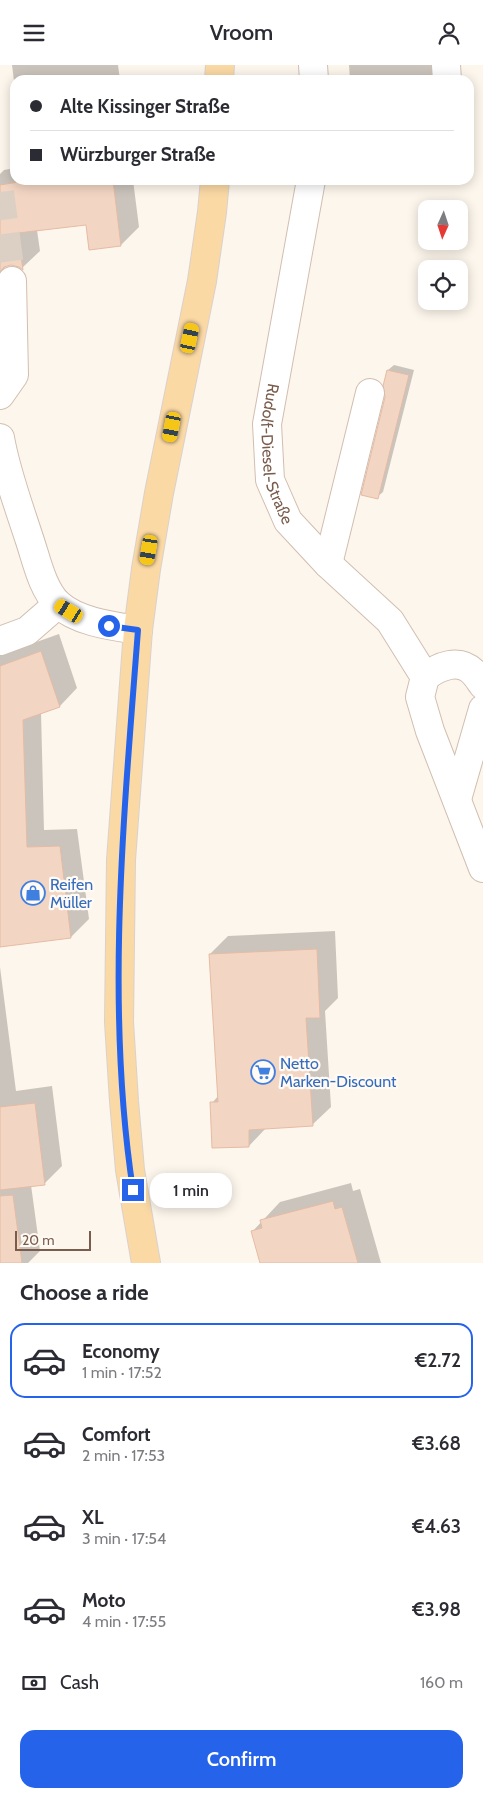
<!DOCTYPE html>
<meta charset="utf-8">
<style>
:root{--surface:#fff;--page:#f2f2f3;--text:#2b2b33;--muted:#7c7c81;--line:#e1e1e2;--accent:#2563eb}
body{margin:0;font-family:Cabin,sans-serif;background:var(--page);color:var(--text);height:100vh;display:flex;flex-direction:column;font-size:19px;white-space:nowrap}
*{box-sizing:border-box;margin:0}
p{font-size:16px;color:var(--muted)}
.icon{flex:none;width:28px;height:28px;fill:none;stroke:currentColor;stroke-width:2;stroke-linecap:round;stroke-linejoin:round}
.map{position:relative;height:1198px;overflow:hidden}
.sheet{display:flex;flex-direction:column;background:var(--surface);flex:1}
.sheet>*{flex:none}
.hud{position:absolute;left:10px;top:10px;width:464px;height:110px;border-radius:15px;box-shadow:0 2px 12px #0003;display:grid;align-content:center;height:110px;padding:0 20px;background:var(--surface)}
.needle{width:32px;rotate:183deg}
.tools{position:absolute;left:418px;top:135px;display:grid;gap:10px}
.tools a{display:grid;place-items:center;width:50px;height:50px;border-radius:10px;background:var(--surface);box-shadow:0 2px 12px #0003;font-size:25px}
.scale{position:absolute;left:15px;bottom:12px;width:76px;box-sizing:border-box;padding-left:5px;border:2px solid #7a5c4d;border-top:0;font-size:14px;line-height:18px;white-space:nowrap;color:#7a5c4d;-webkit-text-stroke:4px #fffaf3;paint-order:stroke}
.end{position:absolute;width:22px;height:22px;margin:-11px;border:6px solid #2563eb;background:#fff;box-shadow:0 0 0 2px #fff}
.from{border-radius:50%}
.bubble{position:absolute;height:35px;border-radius:15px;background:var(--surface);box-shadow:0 2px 12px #0003;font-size:16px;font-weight:600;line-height:35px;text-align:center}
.car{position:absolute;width:15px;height:30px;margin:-15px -8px;border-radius:6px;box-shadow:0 0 4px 1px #0007;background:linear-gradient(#f5c518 24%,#345 0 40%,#f5c518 0 76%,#345 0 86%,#f5c518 0)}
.hud b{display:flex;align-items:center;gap:18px;height:48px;font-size:19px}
.hud b+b{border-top:1px solid var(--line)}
.hud i{width:12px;height:12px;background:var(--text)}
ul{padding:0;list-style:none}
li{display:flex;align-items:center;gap:15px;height:75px;margin:0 10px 8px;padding:0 10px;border:2px solid transparent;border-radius:15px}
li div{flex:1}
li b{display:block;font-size:19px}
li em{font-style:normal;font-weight:600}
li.on{border-color:var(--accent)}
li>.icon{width:45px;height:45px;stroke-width:1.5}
h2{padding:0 20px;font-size:22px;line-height:60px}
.pay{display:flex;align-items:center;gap:12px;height:55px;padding:0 20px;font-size:19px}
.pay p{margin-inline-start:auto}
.cta{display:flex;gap:10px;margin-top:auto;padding:10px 20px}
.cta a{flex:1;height:58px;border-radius:15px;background:var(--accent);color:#fff;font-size:20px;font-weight:600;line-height:58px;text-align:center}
header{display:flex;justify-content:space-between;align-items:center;height:65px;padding:0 20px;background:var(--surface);font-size:22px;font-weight:600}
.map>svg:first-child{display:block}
.shadow{fill:#0003}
.building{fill:#f3d5c3;stroke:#e6bba3}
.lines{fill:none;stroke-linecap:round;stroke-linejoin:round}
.minor-tunnel{stroke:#dcd0c4;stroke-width:28;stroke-dasharray:28 14;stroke-linecap:butt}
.minor-casing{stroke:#d1beb0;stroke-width:30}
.major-casing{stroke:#dad1cd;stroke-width:30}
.minor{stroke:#fff;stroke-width:28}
.major{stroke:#fbd9a5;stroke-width:28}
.route{stroke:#2563eb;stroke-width:6}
.labels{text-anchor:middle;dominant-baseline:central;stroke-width:4.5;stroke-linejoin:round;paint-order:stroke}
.street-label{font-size:16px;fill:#7a5c4d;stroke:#fffaf3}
.shop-label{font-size:16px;fill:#366cbe;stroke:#fffaf3;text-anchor:start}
</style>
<header><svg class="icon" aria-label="menu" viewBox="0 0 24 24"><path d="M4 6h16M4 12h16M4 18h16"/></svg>Vroom<svg class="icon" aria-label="person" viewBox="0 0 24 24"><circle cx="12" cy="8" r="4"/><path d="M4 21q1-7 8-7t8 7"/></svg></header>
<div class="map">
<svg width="483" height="1198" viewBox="0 0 483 1198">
<rect width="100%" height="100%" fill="#fdf6ec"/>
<!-- shadow -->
<path class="shadow" d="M12,0H118L120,15H15V24Z
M349,0H446L453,15H350Z
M15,103V115H133L139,162L121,180L90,183L87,158L37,165L40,186L22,203L20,201L11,199L7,200L0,208V109L4,105Z
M394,300L414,305L383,427L377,432L386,332L384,321L388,305Z
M59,569L77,623L60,641L41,647L44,765L77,764L89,854L71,872L0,880V590Z
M335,866L338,933L325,946L331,1042L312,1060L267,1062L249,1081L212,1038L219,1030L210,889L228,871Z
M0,902L16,1026L52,1021L62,1101L45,1118L31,1120L40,1186L28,1198H0Z
M351,1118L353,1126L360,1124L381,1198H261L252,1167L280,1137Z"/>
<!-- building -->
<path class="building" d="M31,115H113L121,181L89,185L86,160L18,168L23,205L19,202L11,200L4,202L0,207V120Z
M387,305L409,310L378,434L361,430L385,332L383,321Z
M41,586L60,642L23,655L27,782L60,781L71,873L0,882V601Z
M317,884L320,953H306L313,1061L249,1065V1082L212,1083L210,1037H218L209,889Z
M35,1038L45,1120L0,1125V1042Z
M13,1130L22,1198H0V1131Z
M333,1136L335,1144L342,1142L358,1198H260L251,1166L262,1163L260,1155Z"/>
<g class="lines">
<!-- minor-tunnel -->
<path class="minor-tunnel" d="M0,127L12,216"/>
<!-- minor casing -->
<g class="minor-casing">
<g id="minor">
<path d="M313,0L314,15"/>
<path d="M446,0L447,15"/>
<path id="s1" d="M311,115L267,359L270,415L288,456L328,499L390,556L425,612L420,632L430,666L483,803"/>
<path d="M0,330L14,310L12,216"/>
<path d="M0,373C6,407 18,439 29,473C36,493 42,524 58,539C78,557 112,561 138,565"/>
<path d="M328,499L370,328"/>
<path d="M0,576L27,566L58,539"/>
<path d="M425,612C439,601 459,593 473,607C477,611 480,616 483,620"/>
<path d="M457,734L483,644"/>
</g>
</g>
<!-- major casing -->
<g class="major-casing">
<path id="major" d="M219,15L220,0
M146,1198L130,1105L124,1036L119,957L121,795L138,565L146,504L159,428L202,216L212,147L215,115"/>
</g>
<!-- minor -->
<use href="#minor" class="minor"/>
<!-- major -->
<use href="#major" class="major"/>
</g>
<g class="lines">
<!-- route -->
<path class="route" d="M109,561L138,565C124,749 105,941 133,1125"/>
</g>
<!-- icons -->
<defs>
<g id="shop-ring" transform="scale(1.25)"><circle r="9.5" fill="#fffaf3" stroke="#3f7fe0" stroke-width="1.5"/><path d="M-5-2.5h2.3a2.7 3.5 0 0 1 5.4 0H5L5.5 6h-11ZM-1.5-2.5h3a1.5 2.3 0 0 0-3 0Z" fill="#3f7fe0"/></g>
<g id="supermarket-ring" transform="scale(1.25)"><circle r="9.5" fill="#fffaf3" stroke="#3f7fe0" stroke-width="1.5"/><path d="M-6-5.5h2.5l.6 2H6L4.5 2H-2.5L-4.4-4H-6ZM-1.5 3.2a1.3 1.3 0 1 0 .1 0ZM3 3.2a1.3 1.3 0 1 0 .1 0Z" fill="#3f7fe0"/></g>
</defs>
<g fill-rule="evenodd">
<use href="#shop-ring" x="33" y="828"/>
<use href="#supermarket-ring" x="263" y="1007"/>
</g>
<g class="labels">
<!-- street labels -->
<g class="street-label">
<text stroke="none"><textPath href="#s1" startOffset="279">Rudolf-Diesel-Straße</textPath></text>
</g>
<!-- shop labels -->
<g class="shop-label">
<text x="50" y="819">Reifen<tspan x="50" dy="18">Müller</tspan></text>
<text x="280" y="998">Netto<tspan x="280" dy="18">Marken-Discount</tspan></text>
</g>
</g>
</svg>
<div class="tools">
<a><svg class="needle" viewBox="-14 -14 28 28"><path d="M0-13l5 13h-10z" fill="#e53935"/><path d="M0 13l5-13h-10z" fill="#7c7c81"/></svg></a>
<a><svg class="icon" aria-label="locate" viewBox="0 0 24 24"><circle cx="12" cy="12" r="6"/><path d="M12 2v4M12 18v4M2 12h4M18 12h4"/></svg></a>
</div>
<div class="scale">20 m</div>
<i class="end from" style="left:109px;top:561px"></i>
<i class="end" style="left:133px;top:1125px"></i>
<div class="bubble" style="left:150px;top:1108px;width:82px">1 min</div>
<i class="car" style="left:190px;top:273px;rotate:12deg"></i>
<i class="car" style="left:172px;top:362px;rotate:191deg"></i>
<i class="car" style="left:149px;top:485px;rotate:190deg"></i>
<i class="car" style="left:69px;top:546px;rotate:301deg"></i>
<div class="hud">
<b><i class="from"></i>Alte Kissinger Straße</b>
<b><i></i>Würzburger Straße</b>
</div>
</div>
<section class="sheet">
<h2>Choose a ride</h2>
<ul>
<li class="on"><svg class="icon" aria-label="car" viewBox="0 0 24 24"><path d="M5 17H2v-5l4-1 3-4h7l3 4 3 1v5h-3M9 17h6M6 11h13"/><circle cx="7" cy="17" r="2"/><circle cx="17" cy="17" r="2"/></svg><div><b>Economy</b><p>1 min · 17:52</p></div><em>€2.72</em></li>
<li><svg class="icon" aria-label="car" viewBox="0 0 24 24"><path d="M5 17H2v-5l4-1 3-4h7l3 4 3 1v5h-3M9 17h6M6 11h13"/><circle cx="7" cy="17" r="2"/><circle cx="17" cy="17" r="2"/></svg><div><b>Comfort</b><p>2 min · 17:53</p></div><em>€3.68</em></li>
<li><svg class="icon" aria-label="car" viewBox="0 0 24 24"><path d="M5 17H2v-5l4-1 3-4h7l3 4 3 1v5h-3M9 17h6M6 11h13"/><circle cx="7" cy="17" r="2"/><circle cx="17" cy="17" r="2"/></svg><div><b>XL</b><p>3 min · 17:54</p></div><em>€4.63</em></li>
<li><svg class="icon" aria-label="car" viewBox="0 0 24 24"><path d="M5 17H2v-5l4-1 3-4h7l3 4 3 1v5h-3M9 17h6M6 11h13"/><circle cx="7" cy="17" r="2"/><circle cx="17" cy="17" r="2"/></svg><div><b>Moto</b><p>4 min · 17:55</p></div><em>€3.98</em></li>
</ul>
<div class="pay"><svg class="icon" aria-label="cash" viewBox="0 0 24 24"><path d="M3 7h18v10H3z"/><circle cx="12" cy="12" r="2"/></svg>Cash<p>160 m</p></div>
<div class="cta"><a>Confirm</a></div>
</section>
